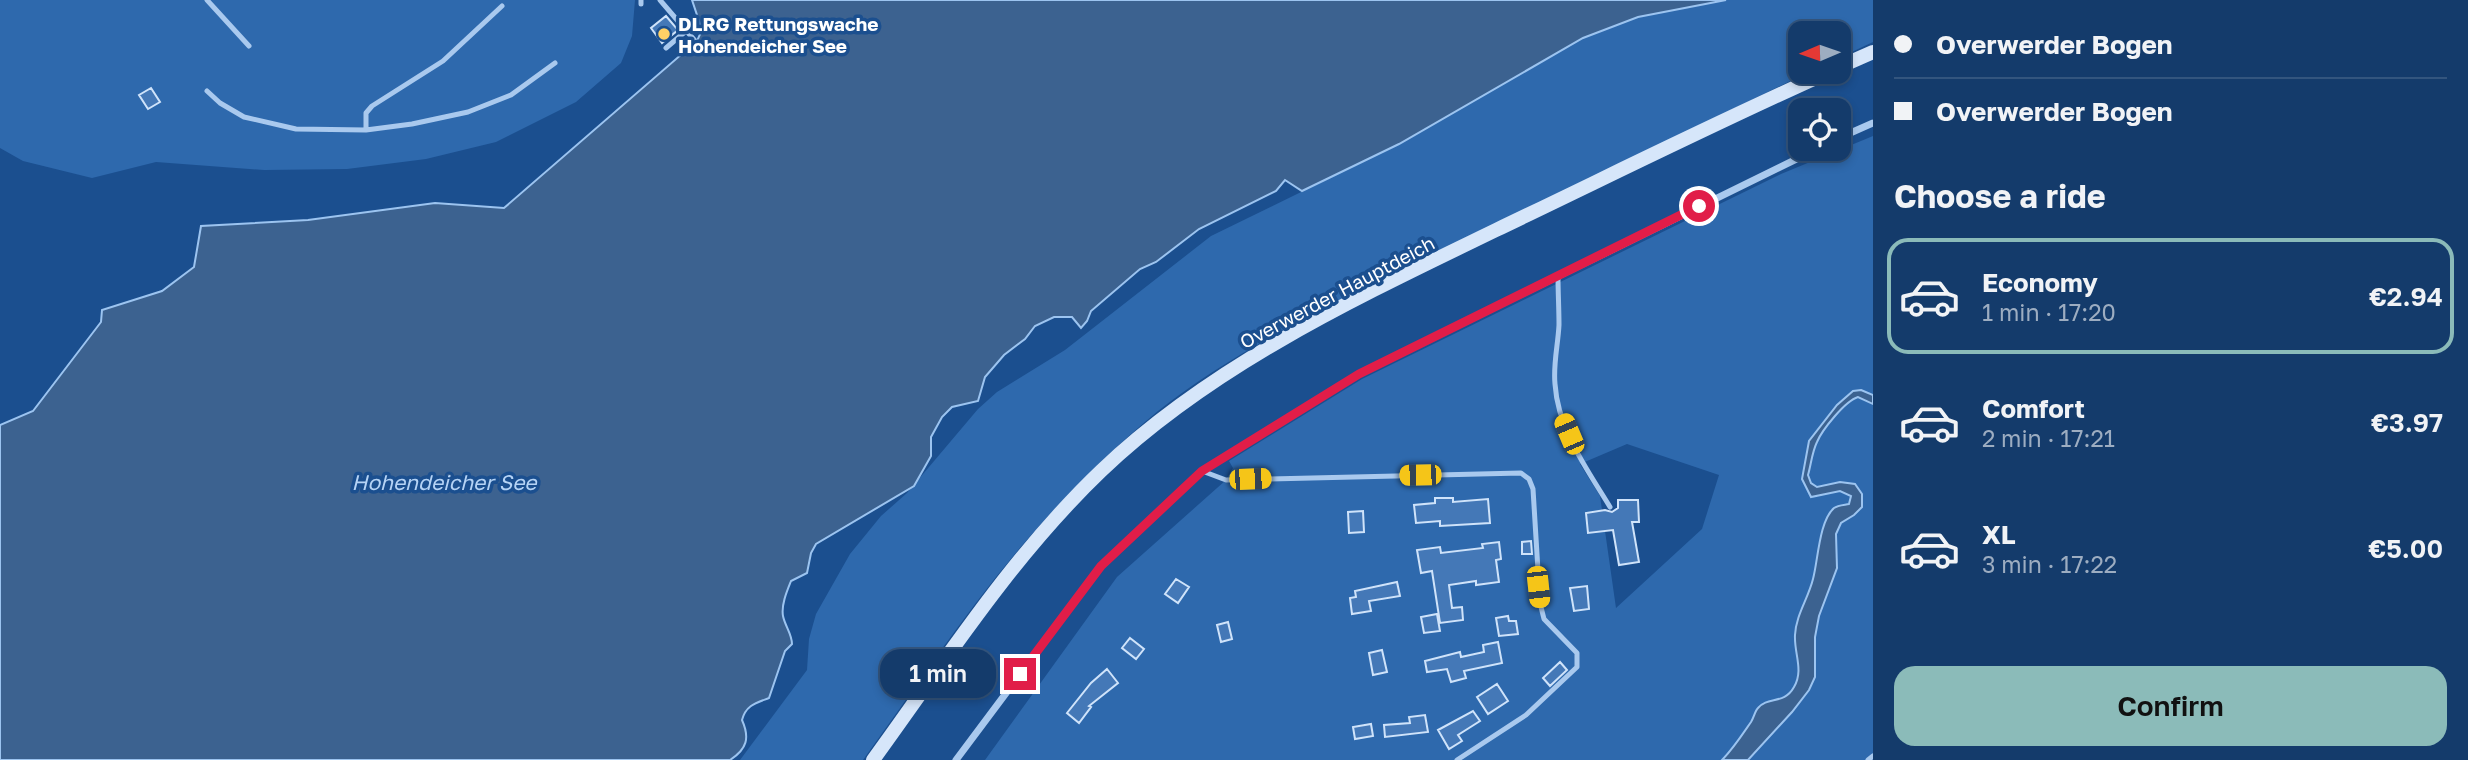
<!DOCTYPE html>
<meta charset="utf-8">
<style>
:root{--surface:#143b6b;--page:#1d4271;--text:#f1f3f6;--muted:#9dadc1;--line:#33557e;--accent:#8bbbb9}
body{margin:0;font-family:"Golos Text",sans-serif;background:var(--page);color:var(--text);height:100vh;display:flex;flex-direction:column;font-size:26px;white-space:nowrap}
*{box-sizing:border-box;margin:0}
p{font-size:23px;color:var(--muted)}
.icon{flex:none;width:38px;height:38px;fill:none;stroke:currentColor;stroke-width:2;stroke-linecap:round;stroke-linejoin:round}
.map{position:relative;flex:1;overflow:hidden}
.side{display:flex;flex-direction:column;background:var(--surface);width:595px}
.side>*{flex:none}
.top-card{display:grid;align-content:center;height:154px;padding:0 21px;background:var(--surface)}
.needle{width:46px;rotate:268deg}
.controls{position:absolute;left:1788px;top:21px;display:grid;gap:14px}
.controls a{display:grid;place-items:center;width:63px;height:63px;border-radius:14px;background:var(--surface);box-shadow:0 4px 10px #0003,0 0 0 2px var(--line);font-size:35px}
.end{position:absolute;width:32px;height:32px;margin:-16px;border:9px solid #e11d48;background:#fff;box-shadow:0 0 0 4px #fff}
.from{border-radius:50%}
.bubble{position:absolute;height:49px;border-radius:21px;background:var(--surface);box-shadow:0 4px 10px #0003,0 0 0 2px var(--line);font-size:23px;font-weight:600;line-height:49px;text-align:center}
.car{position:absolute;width:21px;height:42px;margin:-21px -10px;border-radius:9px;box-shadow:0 0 5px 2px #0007;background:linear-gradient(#f5c518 24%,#345 0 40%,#f5c518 0 76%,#345 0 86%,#f5c518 0)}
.top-card b{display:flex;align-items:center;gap:24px;height:66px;font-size:26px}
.top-card b+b{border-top:2px solid var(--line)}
.top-card i{width:18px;height:18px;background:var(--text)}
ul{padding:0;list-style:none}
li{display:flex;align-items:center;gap:21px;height:116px;margin:0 14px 10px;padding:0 7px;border:4px solid transparent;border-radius:21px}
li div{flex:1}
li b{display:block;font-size:26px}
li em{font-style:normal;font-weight:600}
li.current{border-color:var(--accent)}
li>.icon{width:63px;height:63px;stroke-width:1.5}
h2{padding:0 21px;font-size:32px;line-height:84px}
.action{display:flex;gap:14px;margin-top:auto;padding:14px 21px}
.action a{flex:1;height:80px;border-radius:21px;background:var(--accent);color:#111;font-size:28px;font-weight:600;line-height:80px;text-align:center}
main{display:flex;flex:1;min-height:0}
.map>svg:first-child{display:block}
.green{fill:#2e69ad;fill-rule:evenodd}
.water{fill:#3c6290;stroke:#9cc4f0;stroke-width:2}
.building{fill:#4478b7;stroke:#cfe3fa;stroke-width:2}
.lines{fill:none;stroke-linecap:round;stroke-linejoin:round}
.lane{stroke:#a9c9ee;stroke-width:5}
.street{stroke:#a9c9ee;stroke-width:7}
.secondary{stroke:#d6e6fa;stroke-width:14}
.route{stroke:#e11d48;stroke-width:9}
.poi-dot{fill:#ffd166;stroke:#1b4f8f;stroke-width:2.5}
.labels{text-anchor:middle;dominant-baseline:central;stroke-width:7;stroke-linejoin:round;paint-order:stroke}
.poi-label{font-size:19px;font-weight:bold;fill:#fff;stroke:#1b4f8f;text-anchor:start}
.street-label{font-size:19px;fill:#fff;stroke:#1b4f8f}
.water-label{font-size:21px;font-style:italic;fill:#b5d3f5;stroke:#1b4f8f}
</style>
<main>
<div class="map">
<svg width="1873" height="760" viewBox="0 0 1873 760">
<rect width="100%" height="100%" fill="#1b4f8f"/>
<!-- green -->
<path class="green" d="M0,0H635L632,36L621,63L576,102L496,142L426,159L347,169L264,170L156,162L92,178L23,161L0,148Z
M1726,0H1873V42L1839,58V33H1801V72H1809L1326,307C1268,338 1209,370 1158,411C1113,448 1071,490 1032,534C970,604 918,684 863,760H740L807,670L809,639L816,614L850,554L881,516L907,493L978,409L997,392L1065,350L1211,236L1399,144L1583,38L1638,17Z
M1873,136V760H985L1117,577L1226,480L1233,468L1229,461L1362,379L1781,174ZM1627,444L1719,475L1702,529L1616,608L1600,496L1580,464Z"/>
<!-- water -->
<path class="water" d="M692,0H1726L1638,17L1583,38L1399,144L1302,191L1285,180L1276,191L1199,229L1156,262L1140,269L1091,311L1087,321L1081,328L1072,317H1054L1035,326L1025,339L1004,355L985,377L978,401L952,407L942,417L931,437V456L914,486L816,544L811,553L807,573L791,581C787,591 781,605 783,616C785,626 792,634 792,644L785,651L769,698C756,703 746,705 742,720C750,738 747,749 730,760H0V425L33,411L101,322L102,310L162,291L194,267L201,226L308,220L435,203L504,208L697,41L702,30Z
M1861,390L1873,395V404L1858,397C1845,401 1822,430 1817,442C1812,452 1811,465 1808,475L1811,483L1817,487L1840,482L1855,484L1862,494V507L1854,515L1841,523L1836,534L1837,568L1819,616L1815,637V677L1809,690L1792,712L1748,760H1722C1733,749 1742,735 1751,722C1754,717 1755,711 1758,708C1768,696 1784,705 1794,687C1804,670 1794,654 1795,635C1796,615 1808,599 1813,579C1818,561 1819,521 1834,508C1838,505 1844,505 1849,504L1851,496L1840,491L1811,497L1802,479L1809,441L1837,405L1853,391Z"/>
<!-- building -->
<path class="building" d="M666,16L678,30L662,43L651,28Z
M151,88L160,102L148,109L139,95Z
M1435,498H1453V502L1488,499L1490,523L1440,526V521L1416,523L1414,505L1435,503Z
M1618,500H1638L1639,522H1632L1639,562L1619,565L1613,530L1588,533L1586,513L1605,510L1612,512L1618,508Z
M1363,511L1364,532L1349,533L1348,512Z
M1531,541L1532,554H1522V542Z
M1499,542L1501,559L1496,560L1499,582L1476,585V581L1449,585L1452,608L1462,607L1463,620L1440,623L1432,571L1421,573L1417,550L1440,547L1441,553L1483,548L1482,544Z
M1176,579L1189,587L1178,603L1165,594Z
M1397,582L1400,596L1369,601L1371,611L1352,614L1350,598L1356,597L1355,591Z
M1587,586L1589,609L1574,611L1570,588Z
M1437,614L1440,631L1424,633L1421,617Z
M1508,616L1509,621H1516L1518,634L1499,636L1496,618Z
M1228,622L1232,639L1221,642L1217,625Z
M1130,638L1144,649L1136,659L1122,648Z
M1498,642L1502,663L1464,671L1466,678L1451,682L1447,669L1427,672L1425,661L1460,652L1461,657L1484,652L1483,645Z
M1382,650L1387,672L1373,675L1369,653Z
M1560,662L1567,670L1550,686L1543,678Z
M1107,669L1118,683L1089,706L1091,707L1079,723L1067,713L1091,683Z
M1497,684L1508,701L1488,714L1477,697Z
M1473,711L1480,721L1458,735L1462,741L1449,749L1438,730Z
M1425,715L1428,732L1385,737L1384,725L1410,723L1409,717Z
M1371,724L1373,736L1355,739L1353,727Z"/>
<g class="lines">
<!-- lane -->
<path class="lane" d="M207,0L249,46
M660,0L696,42
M641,4V0
M666,48L686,31
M207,91L220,103L244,117L296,129L366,130L412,124L468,112L511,95L555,63
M366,130V113L372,106L443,61L502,6
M1558,276C1558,292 1559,309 1559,325C1558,345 1553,364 1555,384C1558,430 1587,469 1610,507
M1202,471L1226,480L1521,473L1529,479L1533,489L1540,603L1544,619L1577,653V667L1526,715L1457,760
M1868,760L1873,756"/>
<!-- street -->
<path class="street" d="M1839,138L1873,123
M956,760L1101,566L1202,471L1359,374L1817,149"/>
<!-- secondary -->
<path class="secondary" d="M1839,67L1873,52
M873,760C945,661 1012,556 1101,471C1213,364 1358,297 1496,230C1607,177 1717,122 1829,72"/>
</g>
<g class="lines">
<!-- route -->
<path class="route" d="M1020,674L1101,566L1202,471L1359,374L1699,206"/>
</g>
<!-- markers -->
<circle class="poi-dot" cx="664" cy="34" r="7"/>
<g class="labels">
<!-- poi labels -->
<g class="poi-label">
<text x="678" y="23">DLRG Rettungswache<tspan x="678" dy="22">Hohendeicher See</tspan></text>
</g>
<!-- street labels -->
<g class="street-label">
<text transform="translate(1337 292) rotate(-28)">Overwerder Hauptdeich</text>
</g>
<!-- water labels -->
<g class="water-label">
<text x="444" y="482">Hohendeicher See</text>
</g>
</g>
</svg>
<div class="controls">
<a><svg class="needle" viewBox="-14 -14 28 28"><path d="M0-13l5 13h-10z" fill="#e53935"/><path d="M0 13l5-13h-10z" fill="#9dadc1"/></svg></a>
<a><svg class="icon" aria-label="locate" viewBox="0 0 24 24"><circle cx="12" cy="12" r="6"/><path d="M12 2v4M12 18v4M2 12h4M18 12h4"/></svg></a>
</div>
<i class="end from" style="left:1699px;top:206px"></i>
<i class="end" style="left:1020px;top:674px"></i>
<div class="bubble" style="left:880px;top:649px;width:116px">1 min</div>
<i class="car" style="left:1569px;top:434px;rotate:337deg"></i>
<i class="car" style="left:1420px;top:475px;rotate:269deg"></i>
<i class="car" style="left:1250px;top:479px;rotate:88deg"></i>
<i class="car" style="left:1538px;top:587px;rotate:174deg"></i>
</div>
<section class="side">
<div class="top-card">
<b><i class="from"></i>Overwerder Bogen</b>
<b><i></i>Overwerder Bogen</b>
</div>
<h2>Choose a ride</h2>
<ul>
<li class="current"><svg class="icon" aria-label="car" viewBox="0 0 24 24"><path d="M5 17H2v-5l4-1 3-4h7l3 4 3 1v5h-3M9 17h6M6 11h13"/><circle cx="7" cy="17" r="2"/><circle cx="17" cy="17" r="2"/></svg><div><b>Economy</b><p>1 min · 17:20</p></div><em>€2.94</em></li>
<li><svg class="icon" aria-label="car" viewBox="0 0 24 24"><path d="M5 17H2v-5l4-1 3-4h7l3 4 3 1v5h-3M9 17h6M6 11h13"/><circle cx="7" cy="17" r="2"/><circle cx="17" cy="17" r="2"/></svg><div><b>Comfort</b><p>2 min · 17:21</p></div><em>€3.97</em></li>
<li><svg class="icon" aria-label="car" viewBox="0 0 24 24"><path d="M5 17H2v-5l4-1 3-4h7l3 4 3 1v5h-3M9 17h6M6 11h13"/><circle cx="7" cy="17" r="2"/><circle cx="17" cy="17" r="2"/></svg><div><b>XL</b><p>3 min · 17:22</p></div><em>€5.00</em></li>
</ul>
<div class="action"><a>Confirm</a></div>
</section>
</main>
